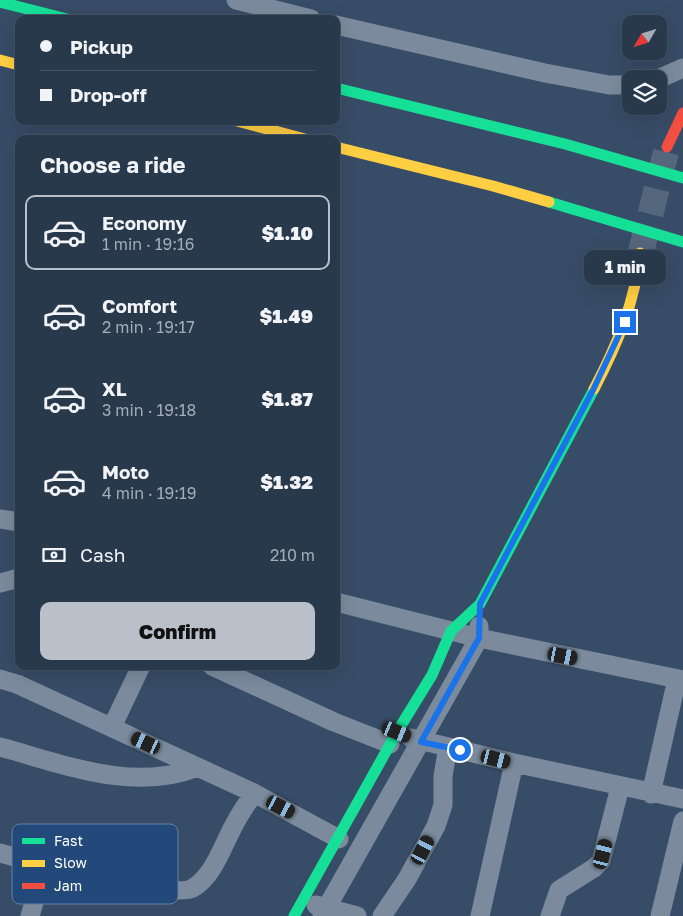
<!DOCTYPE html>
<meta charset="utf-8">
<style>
:root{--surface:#29394c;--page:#354456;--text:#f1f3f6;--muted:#a5acb5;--line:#455364;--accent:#b9c0c9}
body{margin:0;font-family:"Golos Text",sans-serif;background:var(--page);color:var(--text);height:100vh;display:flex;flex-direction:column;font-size:19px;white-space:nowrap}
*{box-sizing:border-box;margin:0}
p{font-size:16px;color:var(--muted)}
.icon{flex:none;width:28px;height:28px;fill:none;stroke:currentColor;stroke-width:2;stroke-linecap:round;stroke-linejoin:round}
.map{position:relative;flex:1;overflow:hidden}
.side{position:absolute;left:15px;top:135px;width:325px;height:535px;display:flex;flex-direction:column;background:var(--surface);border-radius:10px;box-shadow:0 5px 20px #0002,0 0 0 1px var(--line)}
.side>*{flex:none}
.guide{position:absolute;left:15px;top:15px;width:325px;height:110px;border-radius:10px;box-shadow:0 5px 20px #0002,0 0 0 1px var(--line);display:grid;align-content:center;height:110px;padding:0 25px;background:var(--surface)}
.needle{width:32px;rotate:231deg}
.tools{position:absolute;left:622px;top:15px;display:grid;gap:10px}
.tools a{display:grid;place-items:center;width:45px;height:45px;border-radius:10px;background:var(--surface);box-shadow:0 5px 20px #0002,0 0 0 1px var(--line);font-size:25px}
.end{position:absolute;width:22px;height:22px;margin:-11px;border:6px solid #1a73e8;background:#fff;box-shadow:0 0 0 2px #fff}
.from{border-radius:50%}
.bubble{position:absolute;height:35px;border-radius:10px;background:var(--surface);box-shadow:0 5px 20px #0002,0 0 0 1px var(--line);font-size:16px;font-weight:800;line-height:35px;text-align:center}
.car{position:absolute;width:15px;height:30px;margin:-15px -8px;border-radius:6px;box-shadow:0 0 4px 1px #0007;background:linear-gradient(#222 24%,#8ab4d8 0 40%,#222 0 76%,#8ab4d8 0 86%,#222 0)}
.guide b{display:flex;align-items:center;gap:18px;height:48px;font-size:19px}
.guide b+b{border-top:1px solid var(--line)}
.guide i{width:12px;height:12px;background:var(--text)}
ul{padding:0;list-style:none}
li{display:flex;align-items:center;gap:15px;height:75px;margin:0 10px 8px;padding:0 15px;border:2px solid transparent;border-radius:10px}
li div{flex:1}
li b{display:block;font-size:19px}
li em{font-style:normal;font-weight:800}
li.active{border-color:var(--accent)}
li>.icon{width:45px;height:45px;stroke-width:1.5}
h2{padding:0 25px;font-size:22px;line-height:60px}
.pay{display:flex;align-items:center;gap:12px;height:55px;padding:0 25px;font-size:19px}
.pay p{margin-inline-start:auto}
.button{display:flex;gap:10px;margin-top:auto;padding:10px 25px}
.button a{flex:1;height:58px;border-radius:10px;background:var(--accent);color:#111;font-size:20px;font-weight:800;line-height:58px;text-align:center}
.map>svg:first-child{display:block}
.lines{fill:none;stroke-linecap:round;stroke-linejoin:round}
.secondary-tunnel{stroke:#55677d;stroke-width:26;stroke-dasharray:26 13;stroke-linecap:butt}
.street{stroke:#7b8b9d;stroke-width:19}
.fast{stroke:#16e098;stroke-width:11}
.slow{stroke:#ffcf43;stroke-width:11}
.jam{stroke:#f24e42;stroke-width:11}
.route{stroke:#1a73e8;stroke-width:6}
.key{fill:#23497a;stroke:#6580a2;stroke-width:1}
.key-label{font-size:14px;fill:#fff}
</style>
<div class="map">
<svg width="683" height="916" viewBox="0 0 683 916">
<rect width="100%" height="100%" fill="#374c66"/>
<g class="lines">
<!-- secondary-tunnel -->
<path class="secondary-tunnel" d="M641,252L666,152"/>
<!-- street -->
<path class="street" d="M236,0L311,19
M336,25L545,73L609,85H631
M658,79L683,68
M0,519L19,522
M0,583L19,578
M336,602L479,638L683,680
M212,666L334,722L390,744
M0,679L17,684L254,793L339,839
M112,727L141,666
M411,738L514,763L683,799
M0,747C64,764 133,793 198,767
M651,794L677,679
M0,853C29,861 172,901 193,888C213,876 222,848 232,829C238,816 246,805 254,793
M316,905L357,916
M30,916L45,866
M322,916L479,638V626
M382,916L407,879L436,826L443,805V776L448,747
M480,916L514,763
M550,916L559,890L594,868L601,861L620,787
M660,916L683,821"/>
<!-- fast -->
<path class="fast" d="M0,2L67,19
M336,88L565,144L683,178
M549,202L683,242
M294,916L397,732L432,675L451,631L480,604L594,389"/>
<!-- slow -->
<path class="slow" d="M0,60L19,65
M237,121L305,139
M336,147L493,186L549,202
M594,389C617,345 635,303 640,253"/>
<!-- jam -->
<path class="jam" d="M667,147L683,113"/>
</g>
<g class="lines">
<!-- route -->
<path class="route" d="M460,750L421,742L479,638L480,604L594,388L625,322"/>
</g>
<!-- legend -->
<rect x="12" y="824" width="166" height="80" rx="8" class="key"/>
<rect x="22" y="838" width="23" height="6" fill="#16e098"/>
<rect x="22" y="860" width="23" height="7" fill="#ffcf43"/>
<rect x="22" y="883" width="23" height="6" fill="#f24e42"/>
<g class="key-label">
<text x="54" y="846">Fast</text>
<text x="54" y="868">Slow</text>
<text x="54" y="891">Jam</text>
</g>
</svg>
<div class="tools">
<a><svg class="needle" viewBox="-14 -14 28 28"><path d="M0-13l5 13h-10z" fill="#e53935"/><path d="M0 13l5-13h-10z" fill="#a5acb5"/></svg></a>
<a><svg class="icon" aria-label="layers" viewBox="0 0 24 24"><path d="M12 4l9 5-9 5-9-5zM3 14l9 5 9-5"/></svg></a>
</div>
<i class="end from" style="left:460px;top:750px"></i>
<i class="end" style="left:625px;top:322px"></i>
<div class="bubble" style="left:584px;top:250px;width:82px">1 min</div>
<i class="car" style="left:563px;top:656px;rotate:101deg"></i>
<i class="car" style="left:397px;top:732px;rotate:112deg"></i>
<i class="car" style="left:146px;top:743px;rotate:295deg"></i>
<i class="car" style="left:496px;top:759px;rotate:104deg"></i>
<i class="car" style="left:281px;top:807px;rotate:117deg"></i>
<i class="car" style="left:423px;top:850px;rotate:28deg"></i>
<i class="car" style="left:603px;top:854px;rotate:14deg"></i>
<div class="guide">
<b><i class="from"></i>Pickup</b>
<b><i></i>Drop-off</b>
</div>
<section class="side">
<h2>Choose a ride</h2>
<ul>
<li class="active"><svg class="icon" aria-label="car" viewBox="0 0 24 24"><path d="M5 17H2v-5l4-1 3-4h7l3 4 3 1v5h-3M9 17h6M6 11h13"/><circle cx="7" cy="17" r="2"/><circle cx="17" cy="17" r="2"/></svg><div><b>Economy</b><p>1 min · 19:16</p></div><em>$1.10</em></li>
<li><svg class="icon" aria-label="car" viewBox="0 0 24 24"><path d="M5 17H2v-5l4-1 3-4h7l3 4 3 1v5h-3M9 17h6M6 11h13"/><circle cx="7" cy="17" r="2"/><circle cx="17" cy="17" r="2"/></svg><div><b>Comfort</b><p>2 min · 19:17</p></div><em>$1.49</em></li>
<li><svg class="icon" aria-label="car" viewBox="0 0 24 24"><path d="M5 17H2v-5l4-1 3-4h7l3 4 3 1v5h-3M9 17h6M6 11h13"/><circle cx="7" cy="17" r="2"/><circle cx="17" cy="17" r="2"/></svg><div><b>XL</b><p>3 min · 19:18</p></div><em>$1.87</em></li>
<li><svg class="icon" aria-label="car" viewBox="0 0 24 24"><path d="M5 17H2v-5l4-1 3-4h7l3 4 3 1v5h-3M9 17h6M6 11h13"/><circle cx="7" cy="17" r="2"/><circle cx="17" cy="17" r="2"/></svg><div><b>Moto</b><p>4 min · 19:19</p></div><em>$1.32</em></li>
</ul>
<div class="pay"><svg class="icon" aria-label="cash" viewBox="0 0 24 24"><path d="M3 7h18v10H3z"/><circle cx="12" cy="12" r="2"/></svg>Cash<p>210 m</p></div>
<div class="button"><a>Confirm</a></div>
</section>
</div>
